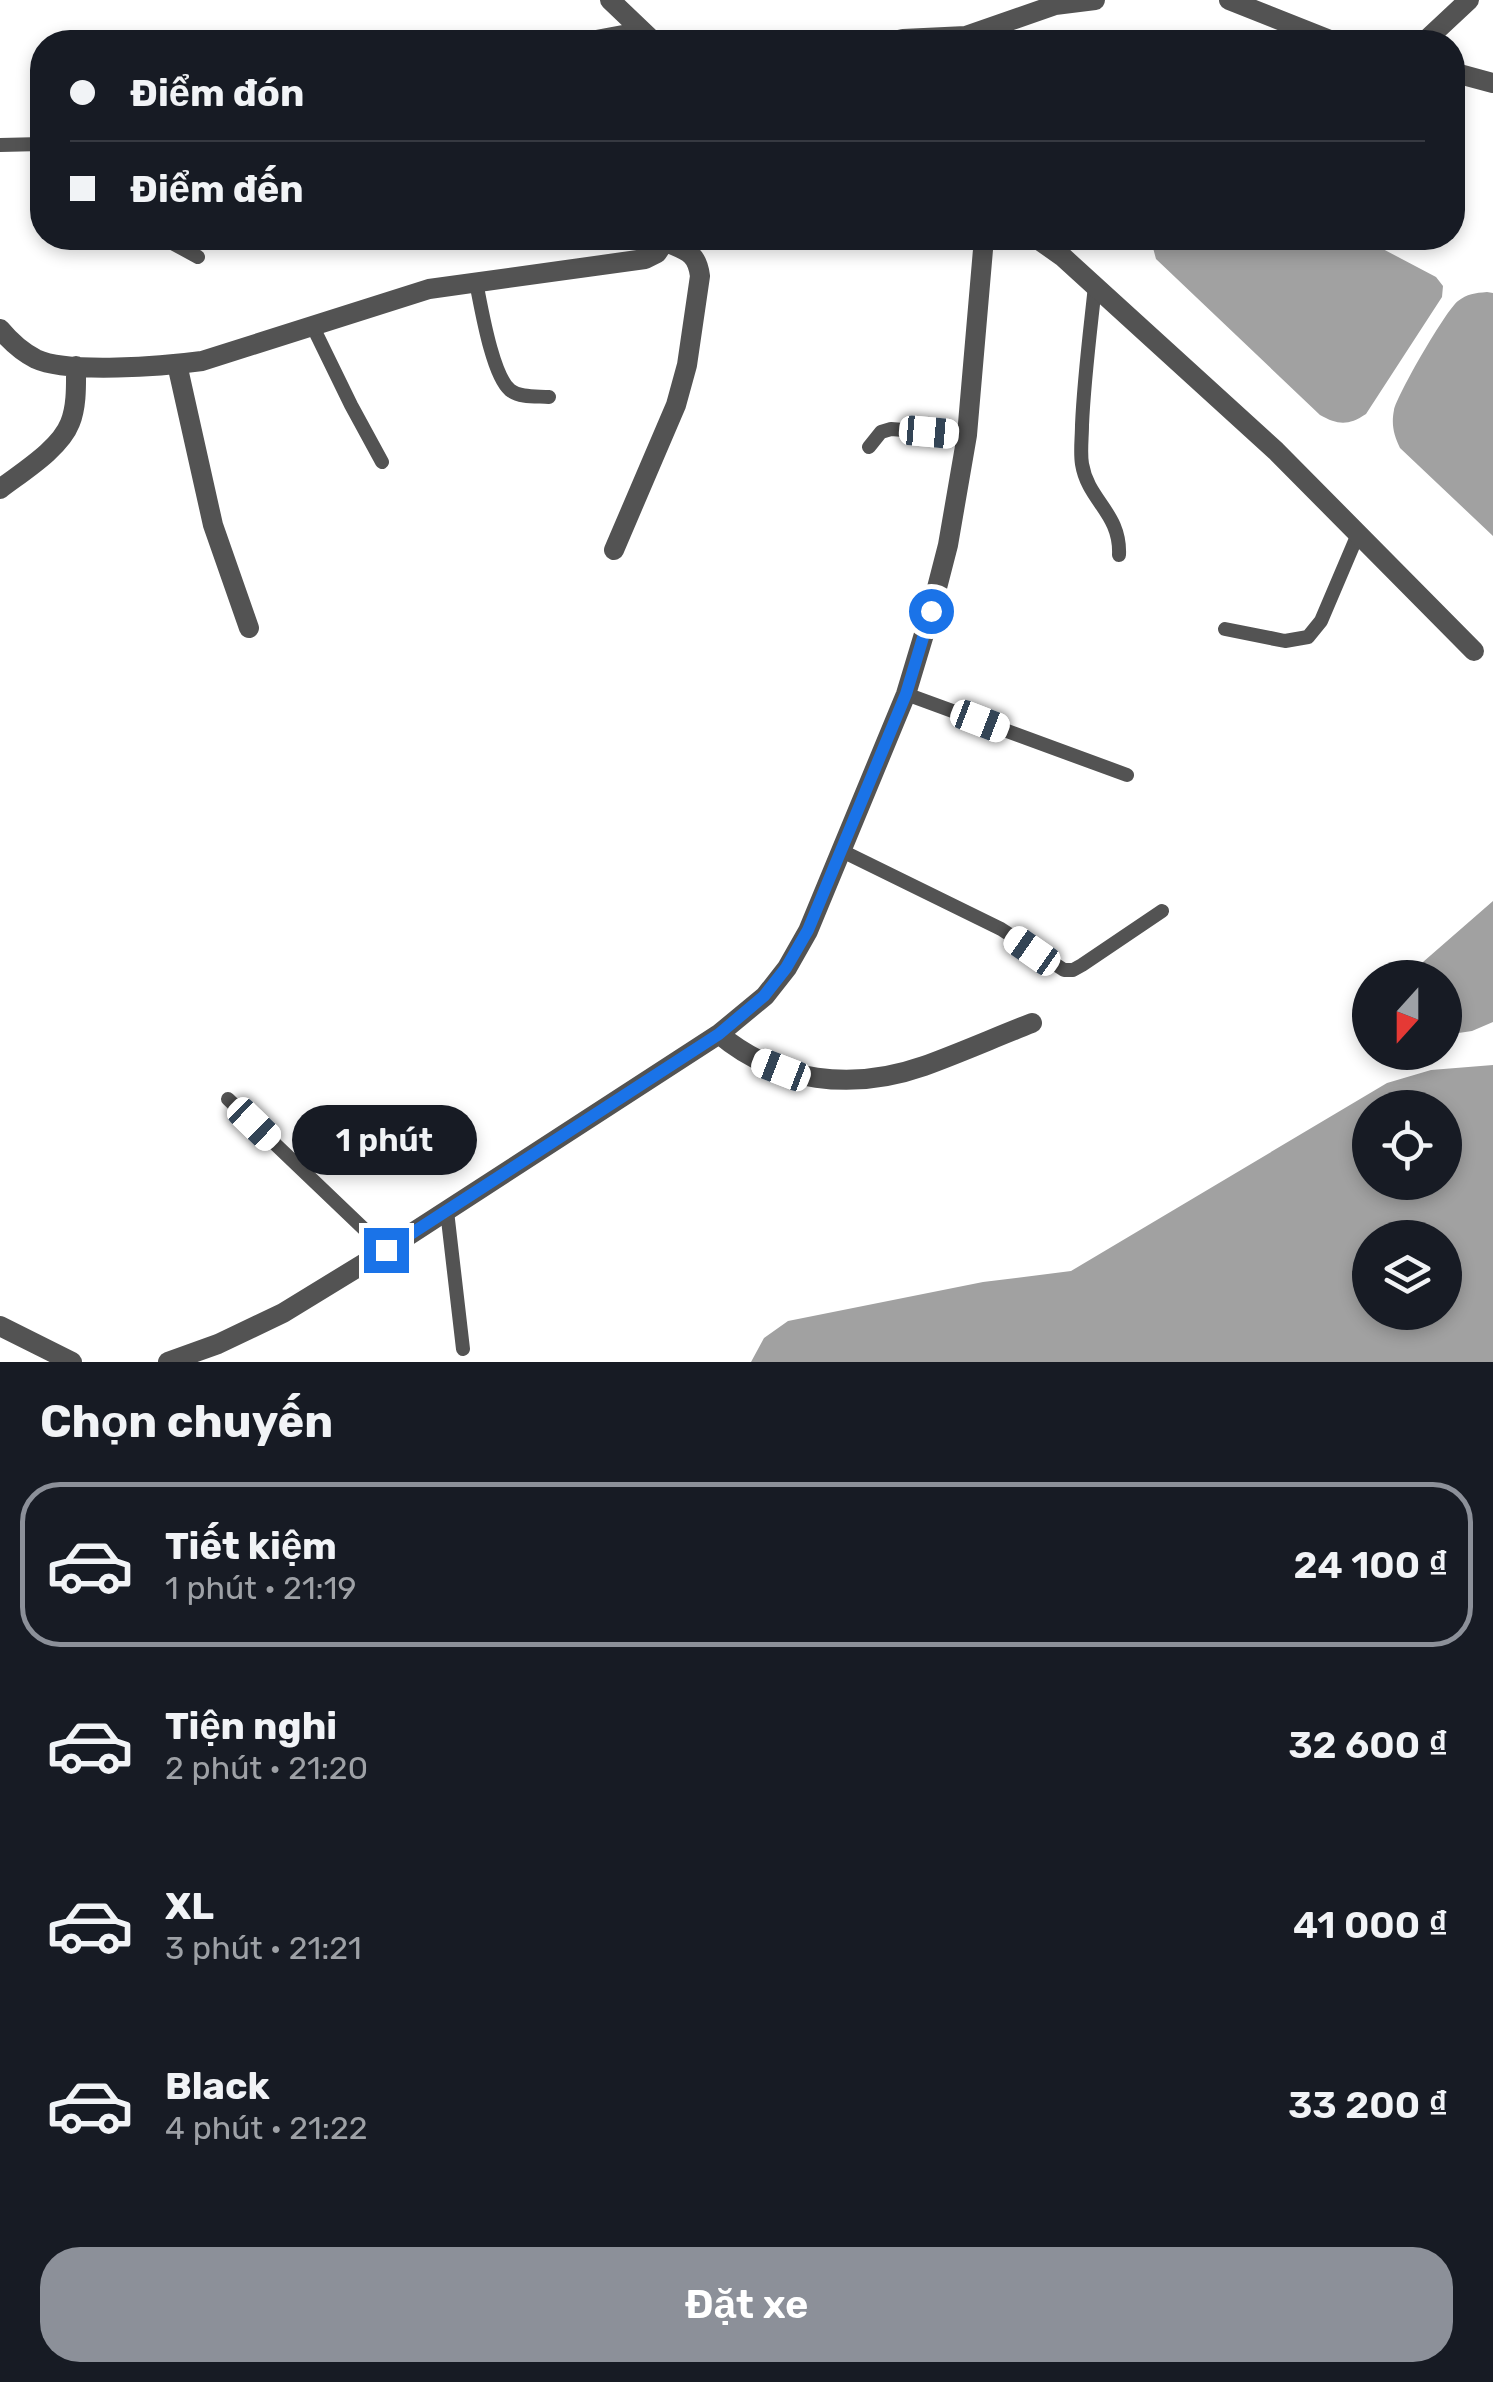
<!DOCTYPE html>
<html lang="vi">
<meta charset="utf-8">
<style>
:root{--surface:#171b24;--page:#20242c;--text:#f1f3f6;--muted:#9ea1a6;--line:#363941;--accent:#8c9099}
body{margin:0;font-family:Rubik,sans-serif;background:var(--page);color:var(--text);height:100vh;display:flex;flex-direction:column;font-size:38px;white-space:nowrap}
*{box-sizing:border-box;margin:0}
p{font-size:32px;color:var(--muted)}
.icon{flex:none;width:55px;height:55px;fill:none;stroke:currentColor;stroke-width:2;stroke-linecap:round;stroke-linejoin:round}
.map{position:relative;height:1362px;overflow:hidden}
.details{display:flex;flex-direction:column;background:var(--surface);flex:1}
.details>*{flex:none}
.guide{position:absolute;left:30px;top:30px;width:1435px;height:220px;border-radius:40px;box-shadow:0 5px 15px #0003;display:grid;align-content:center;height:220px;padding:0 40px;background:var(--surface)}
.needle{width:65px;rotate:201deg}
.controls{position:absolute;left:1352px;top:960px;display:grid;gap:20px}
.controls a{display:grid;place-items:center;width:110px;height:110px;border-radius:50%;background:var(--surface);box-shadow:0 5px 15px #0003;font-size:50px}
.end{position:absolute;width:45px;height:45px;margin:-22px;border:12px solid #1a73e8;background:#fff;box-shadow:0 0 0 5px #fff}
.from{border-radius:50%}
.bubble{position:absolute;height:70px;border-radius:35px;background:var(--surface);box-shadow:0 5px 15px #0003;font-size:32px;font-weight:600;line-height:70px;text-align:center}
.car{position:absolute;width:30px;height:60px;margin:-30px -15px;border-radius:12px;box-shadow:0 0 8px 2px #0007;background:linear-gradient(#fff 24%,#345 0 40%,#fff 0 76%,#345 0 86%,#fff 0)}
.guide b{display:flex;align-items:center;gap:35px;height:95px;font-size:38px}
.guide b+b{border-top:2px solid var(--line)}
.guide i{width:25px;height:25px;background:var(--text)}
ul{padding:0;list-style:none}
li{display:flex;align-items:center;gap:30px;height:165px;margin:0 20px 15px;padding:0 20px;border:5px solid transparent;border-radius:40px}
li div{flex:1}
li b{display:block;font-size:38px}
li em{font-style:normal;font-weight:600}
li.current{border-color:var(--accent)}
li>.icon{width:90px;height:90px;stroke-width:1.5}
h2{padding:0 40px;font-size:45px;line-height:120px}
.action{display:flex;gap:20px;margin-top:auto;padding:20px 40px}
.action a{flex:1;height:115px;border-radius:40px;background:var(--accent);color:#fff;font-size:40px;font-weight:600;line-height:115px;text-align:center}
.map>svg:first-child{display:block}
.water{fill:#a1a1a1;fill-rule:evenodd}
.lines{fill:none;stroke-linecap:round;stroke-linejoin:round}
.lane{stroke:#535353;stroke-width:14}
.street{stroke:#535353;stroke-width:20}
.route{stroke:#1a73e8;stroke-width:12}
</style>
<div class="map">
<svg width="1493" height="1362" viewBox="0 0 1493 1362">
<rect width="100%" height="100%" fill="#fff"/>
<!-- water -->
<path class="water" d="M1153,238H1362L1436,277L1443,286L1442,297L1366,414C1348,426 1338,425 1320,415L1156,259L1152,244Z
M1487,292L1493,293V536L1400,448C1394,435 1391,425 1394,410C1397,395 1446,310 1458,301C1467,294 1475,293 1487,292Z
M1493,901V1022L1472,1031L1445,1035V978L1414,977L1423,962Z
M1493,1065V1362H751L764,1338L788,1321L983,1282L1071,1271L1387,1083L1431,1070ZM1370,1108H1445V1182H1370ZM1370,1238H1445V1312H1370Z"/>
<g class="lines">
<!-- lane -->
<path class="lane" d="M570,42L640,29
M0,145L42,144
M163,238L198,257
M476,282C481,306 492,375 510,390C520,398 537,396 549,397
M1095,286C1090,333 1084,379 1082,425C1082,438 1080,452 1082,464C1088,501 1121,513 1119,555
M312,325L351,405L382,462
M869,447L881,432L891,429L967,435
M1225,629L1285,641L1308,637L1321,621L1358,534
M906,694L1127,775
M842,851L1001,929L1064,970H1073L1082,965L1162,911
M228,1099L386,1250
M447,1211L463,1349"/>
<!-- street -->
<path class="street" d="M610,0L654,42
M1229,0L1335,42
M889,42L903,39L966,36
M967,42L966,36L1055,5L1095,0
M1424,42L1469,0
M1452,72L1493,83
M1036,238L1063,257L1276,451L1474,651
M0,329C10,341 22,352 36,359C68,374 165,366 202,361L429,289L645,259L657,253L667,238
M177,364L213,525L249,628
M0,489C22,472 60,449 70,423C77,406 76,384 76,366
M614,550L676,405L687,365L700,276C697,252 686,251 666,242
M719,1034C777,1083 853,1091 924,1066C960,1053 996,1037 1032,1023
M0,1326L72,1362
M168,1362L218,1344L283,1313L386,1250L719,1034L765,996L787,968L808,931L906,694L931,611L948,545L967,435L984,238"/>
</g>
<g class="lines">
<!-- route -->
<path class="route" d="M386,1250L719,1034L764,996L786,968L808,930L906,694L931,611"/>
</g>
</svg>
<div class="controls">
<a><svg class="needle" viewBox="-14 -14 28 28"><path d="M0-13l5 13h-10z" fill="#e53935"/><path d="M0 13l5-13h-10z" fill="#9ea1a6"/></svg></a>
<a><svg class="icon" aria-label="locate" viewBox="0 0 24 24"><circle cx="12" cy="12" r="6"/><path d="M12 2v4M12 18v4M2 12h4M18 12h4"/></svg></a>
<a><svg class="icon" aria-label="layers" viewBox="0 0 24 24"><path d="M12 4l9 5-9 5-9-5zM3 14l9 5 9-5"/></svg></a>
</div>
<i class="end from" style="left:931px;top:611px"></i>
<i class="end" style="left:386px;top:1250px"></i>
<div class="bubble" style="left:292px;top:1105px;width:185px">1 phút</div>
<i class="car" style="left:929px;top:432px;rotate:95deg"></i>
<i class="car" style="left:980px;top:721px;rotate:111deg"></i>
<i class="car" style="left:1032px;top:951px;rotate:305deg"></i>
<i class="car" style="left:781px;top:1070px;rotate:291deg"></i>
<i class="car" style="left:254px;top:1124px;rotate:134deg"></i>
<div class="guide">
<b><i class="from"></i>Điểm đón</b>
<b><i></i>Điểm đến</b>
</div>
</div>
<section class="details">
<h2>Chọn chuyến</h2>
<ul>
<li class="current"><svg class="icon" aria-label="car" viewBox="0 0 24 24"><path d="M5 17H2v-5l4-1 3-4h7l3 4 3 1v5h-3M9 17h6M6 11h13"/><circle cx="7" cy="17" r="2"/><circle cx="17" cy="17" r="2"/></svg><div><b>Tiết kiệm</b><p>1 phút · 21:19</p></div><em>24 100 ₫</em></li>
<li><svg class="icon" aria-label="car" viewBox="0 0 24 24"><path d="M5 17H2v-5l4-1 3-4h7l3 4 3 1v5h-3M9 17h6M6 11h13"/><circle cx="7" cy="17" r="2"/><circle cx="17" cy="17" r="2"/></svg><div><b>Tiện nghi</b><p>2 phút · 21:20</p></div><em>32 600 ₫</em></li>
<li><svg class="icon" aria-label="car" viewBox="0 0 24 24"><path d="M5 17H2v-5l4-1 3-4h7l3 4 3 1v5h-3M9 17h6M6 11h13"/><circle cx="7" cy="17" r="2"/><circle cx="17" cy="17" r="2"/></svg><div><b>XL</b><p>3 phút · 21:21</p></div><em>41 000 ₫</em></li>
<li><svg class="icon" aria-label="car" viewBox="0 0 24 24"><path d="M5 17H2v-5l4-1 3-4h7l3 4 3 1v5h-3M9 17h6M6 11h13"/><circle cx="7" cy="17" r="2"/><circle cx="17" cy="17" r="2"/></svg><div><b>Black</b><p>4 phút · 21:22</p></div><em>33 200 ₫</em></li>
</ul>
<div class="action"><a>Đặt xe</a></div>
</section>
